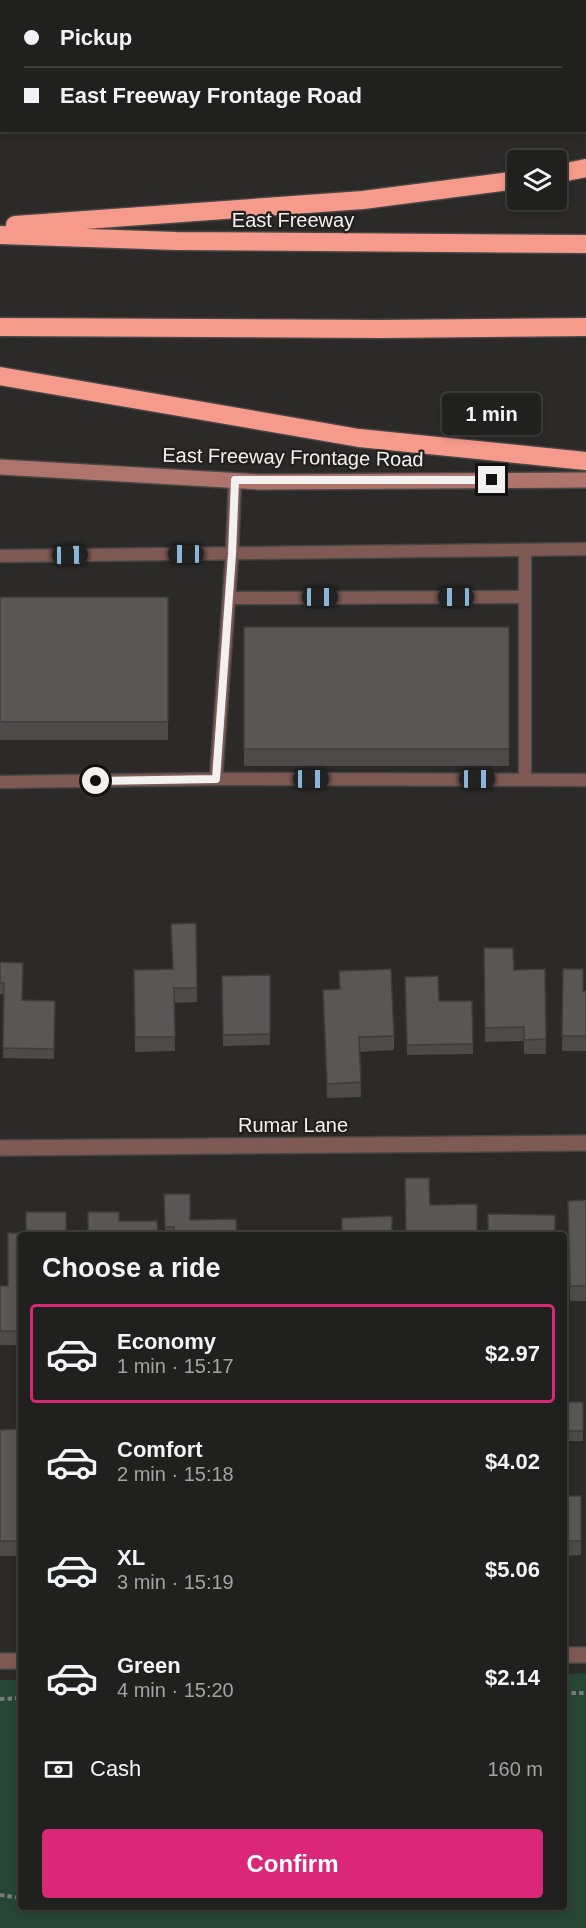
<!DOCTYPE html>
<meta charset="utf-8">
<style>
:root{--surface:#20201e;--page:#2d2d2b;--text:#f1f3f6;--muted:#a2a3a4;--line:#3d3e3c;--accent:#db2777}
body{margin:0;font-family:Arial,sans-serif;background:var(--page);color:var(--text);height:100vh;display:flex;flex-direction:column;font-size:22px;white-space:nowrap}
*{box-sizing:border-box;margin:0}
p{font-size:20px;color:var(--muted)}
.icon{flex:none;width:33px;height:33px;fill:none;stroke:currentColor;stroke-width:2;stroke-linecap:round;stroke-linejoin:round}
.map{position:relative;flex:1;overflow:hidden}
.side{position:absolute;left:18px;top:1232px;width:549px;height:678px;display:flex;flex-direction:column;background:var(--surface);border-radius:6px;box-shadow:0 3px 9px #0003,0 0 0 2px var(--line)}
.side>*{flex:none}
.guide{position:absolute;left:0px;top:0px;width:586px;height:132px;box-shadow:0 3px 9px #0003,0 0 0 2px var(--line);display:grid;align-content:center;height:132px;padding:0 24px;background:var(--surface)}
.controls{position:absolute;left:507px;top:150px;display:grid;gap:12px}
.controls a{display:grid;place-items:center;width:60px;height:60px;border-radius:6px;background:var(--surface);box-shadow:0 3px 9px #0003,0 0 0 2px var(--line);font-size:30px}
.end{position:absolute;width:27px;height:27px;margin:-14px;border:8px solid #f2f1f0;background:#111;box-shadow:0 0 0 3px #111}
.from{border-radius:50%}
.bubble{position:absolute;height:42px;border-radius:6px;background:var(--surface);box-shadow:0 3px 9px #0003,0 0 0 2px var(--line);font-size:20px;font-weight:800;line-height:42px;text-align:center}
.car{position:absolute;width:18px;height:36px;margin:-18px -9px;border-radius:8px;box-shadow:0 0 4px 2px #0007;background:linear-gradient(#222 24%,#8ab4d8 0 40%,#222 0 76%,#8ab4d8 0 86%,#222 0)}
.guide b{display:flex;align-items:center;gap:21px;height:57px;font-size:22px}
.guide b+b{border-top:2px solid var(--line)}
.guide i{width:15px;height:15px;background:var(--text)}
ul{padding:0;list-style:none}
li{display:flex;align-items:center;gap:18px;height:99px;margin:0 12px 9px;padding:0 12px;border:3px solid transparent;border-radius:6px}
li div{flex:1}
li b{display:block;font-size:22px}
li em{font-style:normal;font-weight:800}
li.active{border-color:var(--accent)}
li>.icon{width:54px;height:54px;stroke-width:1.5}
h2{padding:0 24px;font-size:27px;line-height:72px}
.pay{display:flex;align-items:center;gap:15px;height:66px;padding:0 24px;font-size:22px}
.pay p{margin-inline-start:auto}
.action{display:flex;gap:12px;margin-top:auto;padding:12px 24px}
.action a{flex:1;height:69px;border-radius:6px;background:var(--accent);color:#fff;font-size:24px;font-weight:800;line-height:69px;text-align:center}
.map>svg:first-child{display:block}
.green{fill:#274534}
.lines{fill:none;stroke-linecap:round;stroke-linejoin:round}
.service-casing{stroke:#474644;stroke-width:15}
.minor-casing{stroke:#474644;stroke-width:18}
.secondary-casing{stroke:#474644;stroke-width:18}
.motorway-casing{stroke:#474644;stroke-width:21}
.path{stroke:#7b7a78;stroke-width:4;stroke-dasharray:4.5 3;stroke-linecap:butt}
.service{stroke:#7f5a54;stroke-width:12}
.minor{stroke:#7f5a54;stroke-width:15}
.secondary{stroke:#af746b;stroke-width:15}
.motorway{stroke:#f69a8c;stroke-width:18}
.wall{fill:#4d4a49}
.building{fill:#595655;stroke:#3e3c3c;stroke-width:1.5}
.route{stroke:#f2f1f0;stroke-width:8}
.labels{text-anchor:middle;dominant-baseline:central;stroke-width:4.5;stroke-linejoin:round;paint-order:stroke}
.street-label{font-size:20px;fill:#f2f1f0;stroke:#21201e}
</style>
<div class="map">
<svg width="586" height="1928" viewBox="0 0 586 1928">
<rect width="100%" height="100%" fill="#2b2a28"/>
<!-- green -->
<path class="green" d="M586,1673V1928H0V1680H21V1906H564V1674Z"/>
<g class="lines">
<!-- service casing -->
<g class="service-casing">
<path id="service" d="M402,0V2
M525,550V780
M0,556L586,549
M229,598L525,597
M216,779L586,780
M0,782L216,779L232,554L235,480"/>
</g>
<!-- minor casing -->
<g class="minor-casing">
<path id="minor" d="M0,1148L586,1143
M564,1655H586
M0,1661H21"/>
</g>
<!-- secondary casing -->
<g class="secondary-casing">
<path id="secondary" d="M585,95H586
M0,99H2
M0,467L259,482L586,480"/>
</g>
<!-- motorway casing -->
<g class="motorway-casing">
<path id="motorway" d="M556,174L586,168
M15,225L363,200L518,180
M0,235L176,241L586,244
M0,327L381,329L586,327
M0,376L359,438L586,461"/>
</g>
<!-- path -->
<path class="path" d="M564,1693H586
M0,1699L21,1698
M0,1895L21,1898
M83,1906L111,1910"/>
<!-- service -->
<use href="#service" class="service"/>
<!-- minor -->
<use href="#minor" class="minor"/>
<!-- secondary -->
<use href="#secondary" class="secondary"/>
<!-- motorway -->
<use href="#motorway" class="motorway"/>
</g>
<!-- wall -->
<path class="wall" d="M0,597H168V740H0Z
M244,627H509V766H244Z
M196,923L197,1002L174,1003L175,1051L135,1052L134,970L172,969Z
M484,948L514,970L545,969L546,1054H524V1041L485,1042Z
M0,962L22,1000L55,1001L54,1059L3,1058L4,994H0Z
M563,969L583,991H586V1051H562Z
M270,975V1045L223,1046L222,976Z
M405,977L439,1001H472L473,1054L407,1055Z
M323,990L394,1036V1050L360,1052L361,1097L327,1098Z
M164,1194L190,1220L237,1234H165Z
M586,1200V1301H570L568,1215Z
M26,1212H66V1234H21V1345H0V1286H8V1233H26Z
M564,1402H583V1441H564Z
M0,1430L20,1479H21V1556H0Z
M564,1494V1496H581V1555L564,1556Z"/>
<!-- building -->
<path class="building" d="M0,597H168V722H0Z
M244,627H509V749H244Z
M196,923L197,988H174L175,1037H135L134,970L173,969L171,924Z
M484,948H513L514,970L545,969L546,1039L524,1040V1027L485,1028Z
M0,962L23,963L22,1000L55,1001L54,1049L3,1048L4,983H0Z
M391,969L394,1036L359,1037L361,1082L327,1084L323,990L340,989L339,971Z
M563,969H583V991H586V1036H562Z
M270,975V1034L223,1035L222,976Z
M438,976L439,1001H472L473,1044L407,1045L405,977Z
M405,1178H429L430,1205L477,1204V1234H406Z
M164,1194H190V1220L236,1219L237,1234H175L174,1227H165Z
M586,1200V1286H570L568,1201Z
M26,1212H66V1234H21V1331H0V1286H8V1233H26Z
M88,1212H119V1221H157L158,1234H88Z
M488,1214L555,1215V1234H488Z
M392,1216V1234H342V1218Z
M564,1402H583V1431H564Z
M19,1429L20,1479H21V1541H0V1430Z
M564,1494V1496H581V1541H564Z"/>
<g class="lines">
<!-- route -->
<path class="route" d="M96,781L216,779L232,554L235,480H492"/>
</g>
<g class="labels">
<!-- street labels -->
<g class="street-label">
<text x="293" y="220">East Freeway</text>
<text transform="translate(293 457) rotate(1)">East Freeway Frontage Road</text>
<text x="293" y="1125">Rumar Lane</text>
</g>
</g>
</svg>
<div class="controls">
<a><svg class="icon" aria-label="layers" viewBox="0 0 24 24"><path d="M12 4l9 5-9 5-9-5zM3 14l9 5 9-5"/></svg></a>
</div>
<i class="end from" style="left:96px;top:781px"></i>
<i class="end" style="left:492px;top:480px"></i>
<div class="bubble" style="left:442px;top:393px;width:99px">1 min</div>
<i class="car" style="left:186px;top:554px;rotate:270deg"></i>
<i class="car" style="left:70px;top:555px;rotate:89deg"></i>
<i class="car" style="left:320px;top:597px;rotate:90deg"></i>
<i class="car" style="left:456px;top:597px;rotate:270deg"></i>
<i class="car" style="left:311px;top:779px;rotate:90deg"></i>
<i class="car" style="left:477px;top:779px;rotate:90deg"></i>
<div class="guide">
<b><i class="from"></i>Pickup</b>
<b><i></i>East Freeway Frontage Road</b>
</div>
<section class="side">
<h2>Choose a ride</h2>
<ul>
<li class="active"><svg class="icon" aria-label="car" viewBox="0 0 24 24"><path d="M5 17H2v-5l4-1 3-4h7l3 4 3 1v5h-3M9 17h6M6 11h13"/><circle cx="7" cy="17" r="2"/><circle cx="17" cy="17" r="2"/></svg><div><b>Economy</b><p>1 min · 15:17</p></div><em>$2.97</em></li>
<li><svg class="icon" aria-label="car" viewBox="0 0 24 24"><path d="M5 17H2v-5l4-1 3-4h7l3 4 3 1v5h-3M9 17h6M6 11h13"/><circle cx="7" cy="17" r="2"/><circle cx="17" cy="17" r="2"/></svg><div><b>Comfort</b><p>2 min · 15:18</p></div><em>$4.02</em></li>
<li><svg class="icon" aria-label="car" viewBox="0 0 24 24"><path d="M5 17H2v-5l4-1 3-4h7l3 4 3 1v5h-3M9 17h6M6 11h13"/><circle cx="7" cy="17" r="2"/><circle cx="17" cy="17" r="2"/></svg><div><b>XL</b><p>3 min · 15:19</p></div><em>$5.06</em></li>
<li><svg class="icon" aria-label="car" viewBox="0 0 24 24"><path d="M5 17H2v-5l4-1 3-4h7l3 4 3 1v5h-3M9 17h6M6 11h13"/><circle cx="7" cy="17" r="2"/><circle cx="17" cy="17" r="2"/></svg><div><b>Green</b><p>4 min · 15:20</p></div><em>$2.14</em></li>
</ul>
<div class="pay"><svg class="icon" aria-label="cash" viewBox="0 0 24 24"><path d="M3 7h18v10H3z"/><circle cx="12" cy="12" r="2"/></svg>Cash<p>160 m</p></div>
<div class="action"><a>Confirm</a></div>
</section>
</div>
